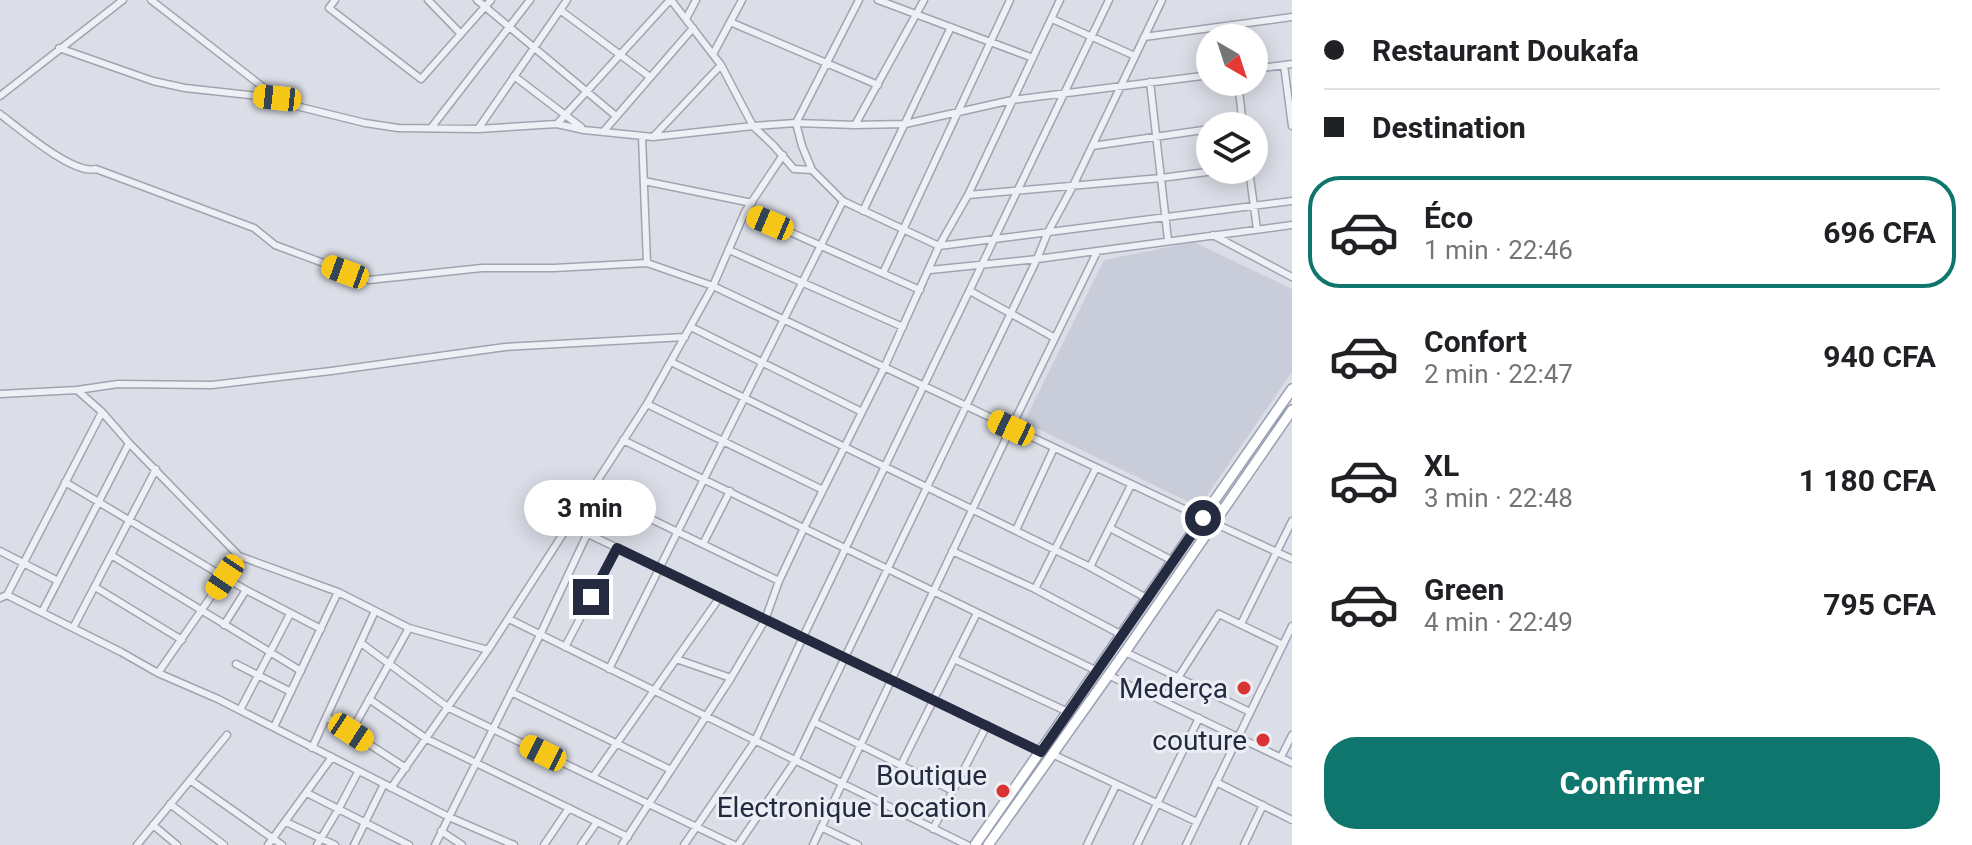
<!DOCTYPE html>
<html lang="fr">
<meta charset="utf-8">
<style>
:root{--surface:#fff;--page:#f6f6f6;--text:#202124;--muted:#757577;--line:#e0e0e0;--accent:#0f766e}
body{margin:0;font-family:Roboto,sans-serif;background:var(--page);color:var(--text);height:100vh;display:flex;flex-direction:column;font-size:30px;white-space:nowrap}
*{box-sizing:border-box;margin:0}
p{font-size:26px;color:var(--muted)}
.icon{flex:none;width:44px;height:44px;fill:none;stroke:currentColor;stroke-width:2;stroke-linecap:round;stroke-linejoin:round}
.map{position:relative;flex:1;overflow:hidden}
.side{display:flex;flex-direction:column;background:var(--surface);width:680px}
.side>*{flex:none}
.hud{display:grid;align-content:center;height:176px;padding:0 32px;background:var(--surface)}
.needle{width:52px;rotate:141deg}
.controls{position:absolute;left:1196px;top:24px;display:grid;gap:16px}
.controls a{display:grid;place-items:center;width:72px;height:72px;border-radius:50%;background:var(--surface);box-shadow:0 4px 20px #0003;font-size:40px}
.end{position:absolute;width:36px;height:36px;margin:-18px;border:10px solid #242a3f;background:#fff;box-shadow:0 0 0 4px #fff}
.from{border-radius:50%}
.bubble{position:absolute;height:56px;border-radius:28px;background:var(--surface);box-shadow:0 4px 20px #0003;font-size:26px;font-weight:700;line-height:56px;text-align:center}
.car{position:absolute;width:24px;height:48px;margin:-24px -12px;border-radius:10px;box-shadow:0 0 6px 2px #0007;background:linear-gradient(#f5c518 24%,#345 0 40%,#f5c518 0 76%,#345 0 86%,#f5c518 0)}
.hud b{display:flex;align-items:center;gap:28px;height:76px;font-size:30px}
.hud b+b{border-top:2px solid var(--line)}
.hud i{width:20px;height:20px;background:var(--text)}
ul{padding:0;list-style:none}
li{display:flex;align-items:center;gap:24px;height:112px;margin:0 16px 12px;padding:0 16px;border:4px solid transparent;border-radius:32px}
li div{flex:1}
li b{display:block;font-size:30px}
li em{font-style:normal;font-weight:700}
li.active{border-color:var(--accent)}
li>.icon{width:72px;height:72px;stroke-width:1.5}
.cta{display:flex;gap:16px;margin-top:auto;padding:16px 32px}
.cta a{flex:1;height:92px;border-radius:32px;background:var(--accent);color:#fff;font-size:32px;font-weight:700;line-height:92px;text-align:center}
main{display:flex;flex:1;min-height:0}
.map>svg:first-child{display:block}
.built{fill:#c9cdda}
.lines{fill:none;stroke-linecap:round;stroke-linejoin:round}
.minor-casing{stroke:#a0a4b1;stroke-width:9}
.primary-casing{stroke:#9aa0b4;stroke-width:12}
.minor{stroke:#eef0f5;stroke-width:6}
.primary{stroke:#fff;stroke-width:9}
.route{stroke:#242a3f;stroke-width:10}
.poi-dot{fill:#da3334;stroke:#ebeef5;stroke-width:3}
.labels{text-anchor:middle;dominant-baseline:central;stroke-width:6;stroke-linejoin:round;paint-order:stroke}
.poi-label{font-size:28px;fill:#242a3f;stroke:#ebeef5;text-anchor:end}
</style>
<main>
<div class="map">
<svg width="1292" height="845" viewBox="0 0 1292 845">
<rect width="100%" height="100%" fill="#dbdee7"/>
<!-- built -->
<path class="built" d="M1194,242L1292,289V372L1199,507L1024,422L1104,260Z"/>
<g class="lines">
<!-- minor casing -->
<g class="minor-casing">
<path id="minor" d="M151,0L277,98
M335,0L329,8L421,79L491,0
M428,0L461,34
M477,0L616,116
M671,0L721,65L753,126L773,145L794,169L812,170L843,201L939,246L1292,201
M878,0L1033,58
M560,10L650,77
M686,19L696,0
M1052,19L1135,56
M730,22L878,85
M1231,25L1232,38
M1144,37L1292,17
M59,48L153,81L185,88L277,98L292,105L365,123L398,128L478,129L557,124L584,130L653,137L753,126L796,123L855,125L905,124L1012,100L1210,75
M713,54L742,0
M1284,65L1292,126
M1254,69L1292,64
M514,76L581,127
M1150,82L1168,240
M1238,82L1243,126
M0,96L123,0
M0,114C20,129 73,175 96,169L254,228L275,245L369,280L482,268H554L647,263L713,286L1203,518L1292,559
M557,124L670,0
M855,125L924,0
M431,128L530,0
M478,129L567,0
M603,132L693,28
M642,136L647,263
M653,137L721,65
M1092,146L1210,129
M812,170L802,146L796,123L859,0
M1249,170L1257,229
M644,181L752,203
M968,195L1161,178L1222,170
M863,211L951,27
M745,212L920,290
M1213,235L1292,277
M729,250L903,327
M930,270L1037,259L1292,225
M883,273L1010,0
M970,291L1055,338
M691,327L862,412
M671,362L1090,567L1148,599
M77,390L102,412L129,443L239,556L338,592L409,628L488,650
M0,394L77,390L118,384L212,385L331,371L505,347L685,337
M647,404L823,490
M623,440L1097,671
M65,482L246,590L321,629
M591,490L779,581
M1110,528L1173,561
M1016,530L1054,448
M586,533L1041,752
M703,544L730,491
M0,551L58,581
M952,551L1035,589L1122,635
M111,555L301,671
M1090,567L1131,485
M95,587L182,640
M1035,589L1096,468
M7,595L102,412
M0,598L7,595L121,652L158,673L218,699L449,817L514,845
M42,612L129,443
M509,619L967,845
M1241,624L1292,521
M224,625L246,590
M73,628L156,469
M361,643L449,708L734,845
M565,647L617,548
M1125,652L1250,712
M676,659L731,678
M954,659L1068,712
M236,664L291,692
M609,669L843,201
M158,673L239,556
M1108,675L1292,763
M511,692L671,770
M369,699L427,739L628,837
M1163,701L1219,614L1283,645
M240,710L290,614
M327,717L406,768
M814,722L953,791
M274,727L338,592
M351,732L409,628
M312,748L375,611
M1052,754L1197,822
M1281,757L1292,735
M901,765L977,613
M593,777L720,597
M190,780L282,845
M1216,782L1292,820
M391,788L488,650L647,404L713,286L745,212L783,155
M307,793L409,845
M170,804L224,845
M286,822L335,845
M153,825L177,845
M821,827L858,845
M933,829L987,725
M441,831L462,845
M137,845L227,735
M268,845L332,757
M317,845L338,810L358,772
M354,845L384,784
M435,845L540,635L605,496
M544,845L569,808
M581,845L597,822
M622,845L731,678L765,620L779,581L804,528L884,368L939,246L968,195L1060,0
M684,845L755,741L803,637L1109,0
M738,845L795,761L1037,259L1048,232L1073,186L1162,0
M813,845L1011,428L1097,252
M1087,845L1116,785
M1137,845L1199,718
M1186,845L1292,626
M1244,845L1263,805"/>
</g>
<!-- primary casing -->
<g class="primary-casing">
<path id="primary" d="M975,845L1292,389
M988,845L1125,652L1292,410"/>
</g>
<!-- minor -->
<use href="#minor" class="minor"/>
<!-- primary -->
<use href="#primary" class="primary"/>
</g>
<g class="lines">
<!-- route -->
<path class="route" d="M591,597L617,548L1041,752L1203,518"/>
</g>
<!-- markers -->
<g class="poi-dot">
<circle cx="1244" cy="688" r="8"/>
<circle cx="1263" cy="740" r="8"/>
<circle cx="1003" cy="791" r="8"/>
</g>
<g class="labels">
<!-- poi labels -->
<g class="poi-label">
<text x="1228" y="688">Mederça</text>
<text x="1247" y="740">couture</text>
<text x="987" y="775">Boutique<tspan x="987" dy="32">Electronique Location</tspan></text>
</g>
</g>
</svg>
<div class="controls">
<a><svg class="needle" viewBox="-14 -14 28 28"><path d="M0-13l5 13h-10z" fill="#e53935"/><path d="M0 13l5-13h-10z" fill="#757577"/></svg></a>
<a><svg class="icon" aria-label="layers" viewBox="0 0 24 24"><path d="M12 4l9 5-9 5-9-5zM3 14l9 5 9-5"/></svg></a>
</div>
<i class="end from" style="left:1203px;top:518px"></i>
<i class="end" style="left:591px;top:597px"></i>
<div class="bubble" style="left:524px;top:480px;width:132px">3 min</div>
<i class="car" style="left:277px;top:98px;rotate:276deg"></i>
<i class="car" style="left:770px;top:223px;rotate:293deg"></i>
<i class="car" style="left:345px;top:272px;rotate:290deg"></i>
<i class="car" style="left:1011px;top:428px;rotate:295deg"></i>
<i class="car" style="left:225px;top:577px;rotate:214deg"></i>
<i class="car" style="left:351px;top:732px;rotate:123deg"></i>
<i class="car" style="left:543px;top:753px;rotate:296deg"></i>
</div>
<section class="side">
<div class="hud">
<b><i class="from"></i>Restaurant Doukafa</b>
<b><i></i>Destination</b>
</div>
<ul>
<li class="active"><svg class="icon" aria-label="car" viewBox="0 0 24 24"><path d="M5 17H2v-5l4-1 3-4h7l3 4 3 1v5h-3M9 17h6M6 11h13"/><circle cx="7" cy="17" r="2"/><circle cx="17" cy="17" r="2"/></svg><div><b>Éco</b><p>1 min · 22:46</p></div><em>696 CFA</em></li>
<li><svg class="icon" aria-label="car" viewBox="0 0 24 24"><path d="M5 17H2v-5l4-1 3-4h7l3 4 3 1v5h-3M9 17h6M6 11h13"/><circle cx="7" cy="17" r="2"/><circle cx="17" cy="17" r="2"/></svg><div><b>Confort</b><p>2 min · 22:47</p></div><em>940 CFA</em></li>
<li><svg class="icon" aria-label="car" viewBox="0 0 24 24"><path d="M5 17H2v-5l4-1 3-4h7l3 4 3 1v5h-3M9 17h6M6 11h13"/><circle cx="7" cy="17" r="2"/><circle cx="17" cy="17" r="2"/></svg><div><b>XL</b><p>3 min · 22:48</p></div><em>1 180 CFA</em></li>
<li><svg class="icon" aria-label="car" viewBox="0 0 24 24"><path d="M5 17H2v-5l4-1 3-4h7l3 4 3 1v5h-3M9 17h6M6 11h13"/><circle cx="7" cy="17" r="2"/><circle cx="17" cy="17" r="2"/></svg><div><b>Green</b><p>4 min · 22:49</p></div><em>795 CFA</em></li>
</ul>
<div class="cta"><a>Confirmer</a></div>
</section>
</main>
